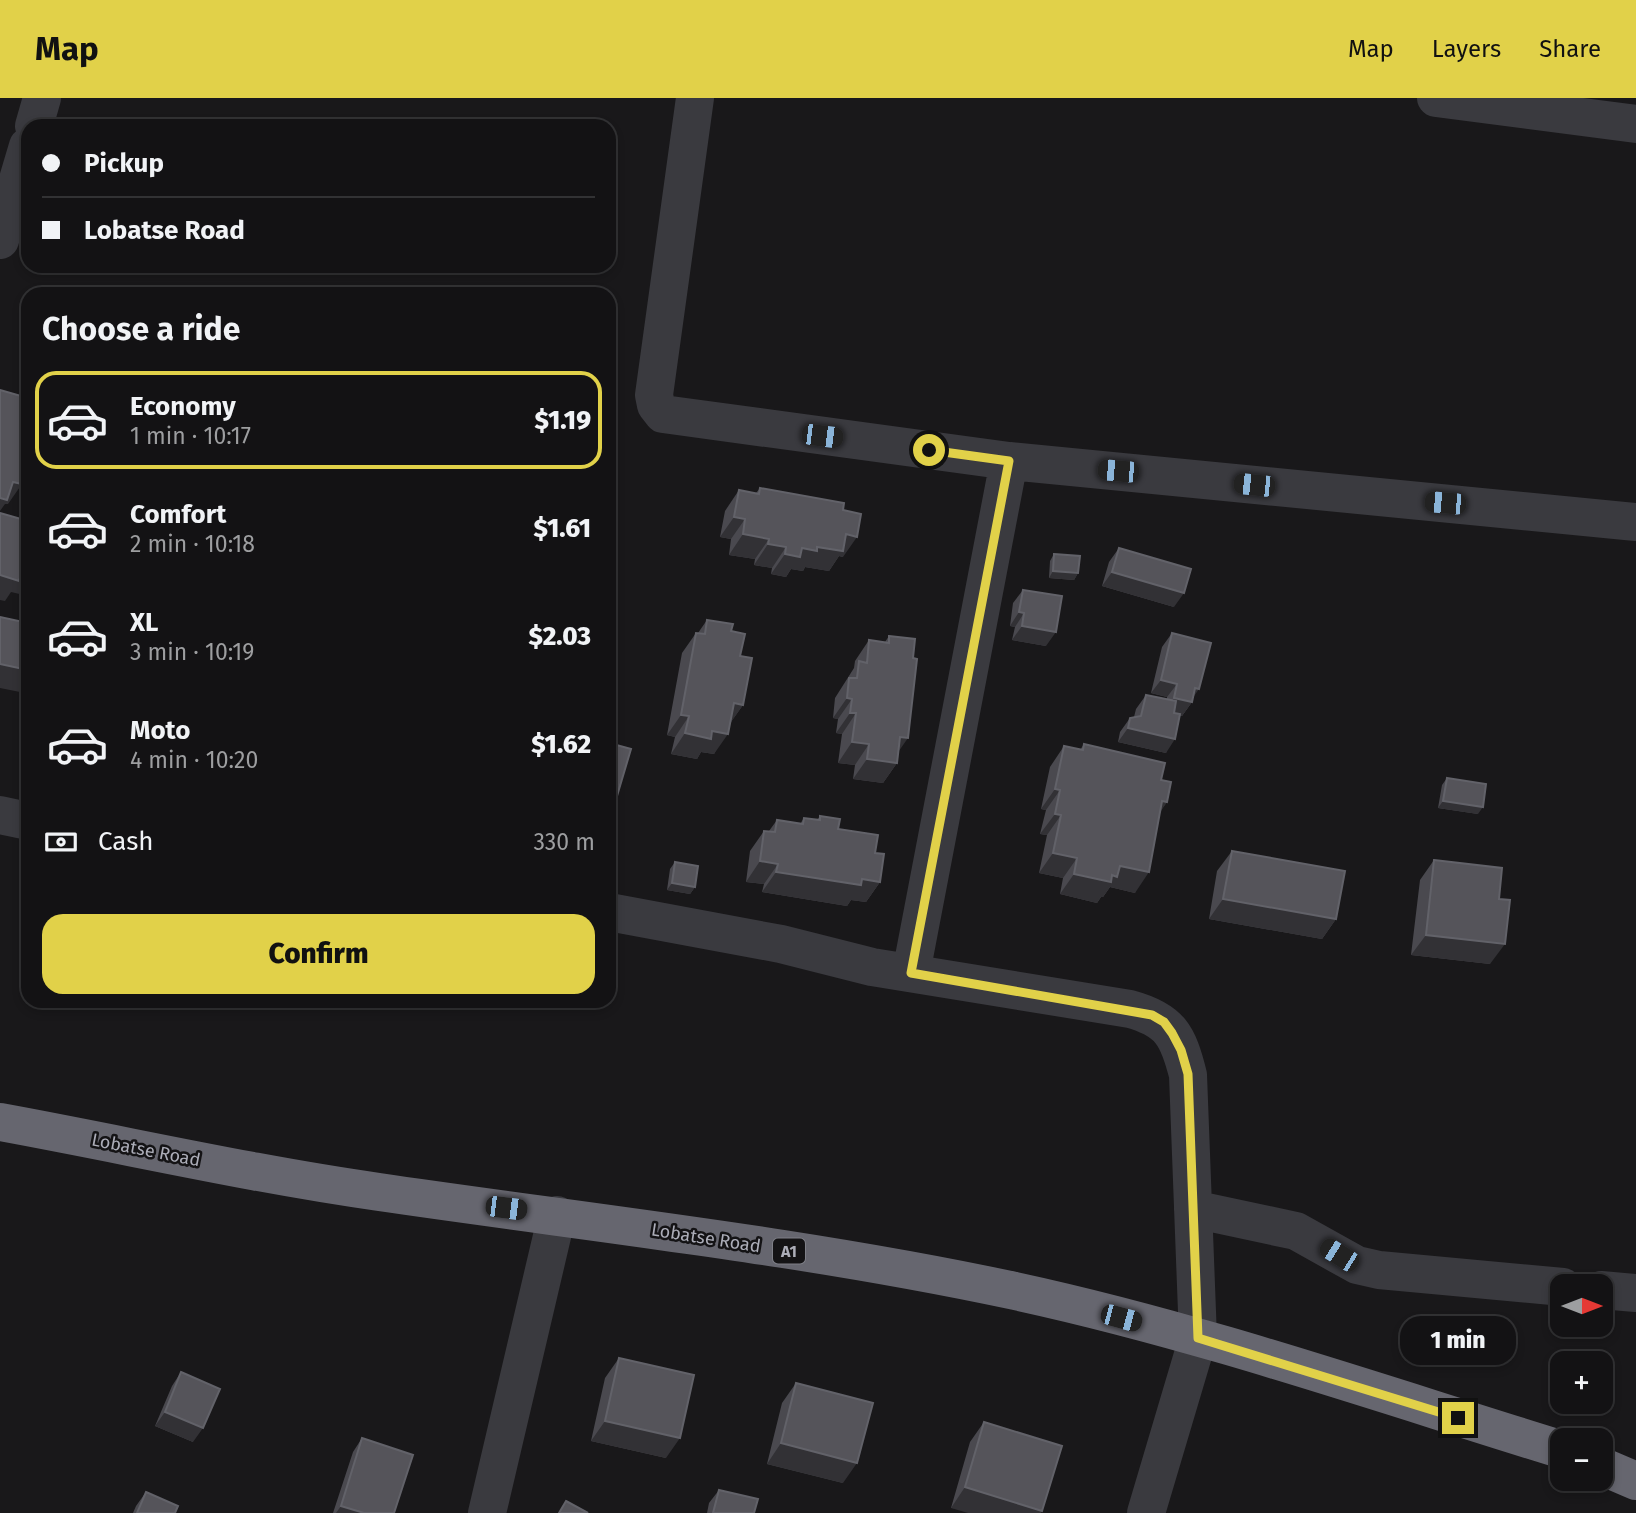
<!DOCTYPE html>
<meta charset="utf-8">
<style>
:root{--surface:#131214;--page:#202022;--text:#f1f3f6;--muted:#9d9ea0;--line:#323234;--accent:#e1d149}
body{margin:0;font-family:"Fira Sans",sans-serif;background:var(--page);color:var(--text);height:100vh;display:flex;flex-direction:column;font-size:26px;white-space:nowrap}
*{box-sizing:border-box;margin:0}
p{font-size:23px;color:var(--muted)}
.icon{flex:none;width:38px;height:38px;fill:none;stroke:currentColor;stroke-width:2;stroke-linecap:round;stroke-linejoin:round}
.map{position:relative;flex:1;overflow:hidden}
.side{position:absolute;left:21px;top:189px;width:595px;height:721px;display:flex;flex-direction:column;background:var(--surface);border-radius:21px;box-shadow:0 4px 10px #0003,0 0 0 2px var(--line)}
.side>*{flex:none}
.top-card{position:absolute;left:21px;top:21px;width:595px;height:154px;border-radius:21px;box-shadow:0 4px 10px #0003,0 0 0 2px var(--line);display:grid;align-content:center;height:154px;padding:0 21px;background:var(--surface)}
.needle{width:46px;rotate:90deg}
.controls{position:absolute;left:1550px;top:1176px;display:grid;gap:14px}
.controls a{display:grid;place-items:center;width:63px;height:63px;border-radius:14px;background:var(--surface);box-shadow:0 4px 10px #0003,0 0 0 2px var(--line);font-size:35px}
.end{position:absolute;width:32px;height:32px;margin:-16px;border:9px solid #e1d149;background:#111;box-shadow:0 0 0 4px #111}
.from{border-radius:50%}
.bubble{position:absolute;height:49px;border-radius:21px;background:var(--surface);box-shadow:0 4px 10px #0003,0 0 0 2px var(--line);font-size:23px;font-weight:800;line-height:49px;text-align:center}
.car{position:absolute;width:21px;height:42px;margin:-21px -10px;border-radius:9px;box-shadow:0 0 5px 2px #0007;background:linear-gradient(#222 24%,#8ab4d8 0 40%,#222 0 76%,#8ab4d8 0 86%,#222 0)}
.top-card b{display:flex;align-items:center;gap:24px;height:66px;font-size:26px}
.top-card b+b{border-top:2px solid var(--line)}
.top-card i{width:18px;height:18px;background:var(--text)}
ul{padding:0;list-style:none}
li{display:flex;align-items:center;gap:21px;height:98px;margin:0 14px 10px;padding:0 7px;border:4px solid transparent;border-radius:21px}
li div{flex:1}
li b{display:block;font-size:26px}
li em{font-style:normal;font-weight:800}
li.selected{border-color:var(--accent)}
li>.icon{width:63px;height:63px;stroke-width:1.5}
h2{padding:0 21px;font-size:32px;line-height:84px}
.pay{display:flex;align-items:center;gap:18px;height:77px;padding:0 21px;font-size:26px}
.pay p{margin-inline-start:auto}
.primary-button{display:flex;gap:14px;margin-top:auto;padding:14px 21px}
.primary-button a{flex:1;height:80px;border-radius:21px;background:var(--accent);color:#111;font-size:28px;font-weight:800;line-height:80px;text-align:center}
header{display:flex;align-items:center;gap:42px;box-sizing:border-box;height:98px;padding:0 35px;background:var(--accent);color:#111}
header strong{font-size:33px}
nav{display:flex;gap:38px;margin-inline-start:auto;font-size:24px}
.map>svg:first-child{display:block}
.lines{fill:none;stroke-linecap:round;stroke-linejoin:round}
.minor{stroke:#3a3a3f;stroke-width:38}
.highway{stroke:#66666f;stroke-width:38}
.wall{fill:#4a494f}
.shaded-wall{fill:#323135}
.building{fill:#55545a;stroke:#626269;stroke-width:2}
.route{stroke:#e1d149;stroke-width:9}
.labels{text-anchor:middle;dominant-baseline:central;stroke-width:5;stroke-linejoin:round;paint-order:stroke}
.shield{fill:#141315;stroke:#7e7f87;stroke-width:2}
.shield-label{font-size:16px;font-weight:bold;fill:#acadb8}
.street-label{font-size:18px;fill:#acadb8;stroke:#141315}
</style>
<header>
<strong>Map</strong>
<nav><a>Map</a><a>Layers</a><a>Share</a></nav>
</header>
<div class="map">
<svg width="1636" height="1415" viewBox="0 0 1636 1415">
<rect width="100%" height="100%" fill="#19181a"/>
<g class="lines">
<!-- minor -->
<path class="minor" d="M695,0L654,297L656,307L663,316L1009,363L1636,424
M1436,0L1636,26
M34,28L42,0
M0,142L28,48
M0,717L28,723
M609,814L781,846L872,869L1130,911C1170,922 1178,937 1188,977L1198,1240L1146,1415
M911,875L1009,363
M1193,1111L1296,1133L1357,1167L1379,1172L1563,1189
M1601,1192L1636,1195
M487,1415L557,1117"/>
<!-- highway -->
<path class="highway" d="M0,1024C126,1047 252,1076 379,1094C591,1125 805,1148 1015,1193C1200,1233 1381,1296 1563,1352
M1601,1368L1636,1383"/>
</g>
<!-- wall -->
<path class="wall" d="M760,390L843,412V459L839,458L829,473L805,469L803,473L791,471L786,479L771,476L772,470L754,467L755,461L729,457L731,441L720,439L725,413L739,392L756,395Z
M1119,450L1174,509L1102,488L1109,464Z
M1054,456L1078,475L1074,482L1049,480L1050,463Z
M1023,492L1046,548L1012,542L1015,529L1010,528L1013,505Z
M707,522L731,533L743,607L730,625L714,656L701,654L697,661L671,656L675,639L667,637L682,555L696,535H698Z
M1172,535L1193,600L1192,604L1182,618H1180L1166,655L1118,644L1120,634L1130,620L1134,619L1136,611L1146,597L1167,601V599L1151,595L1162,549Z
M889,538L898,653L897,665L883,685L853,681L855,667L838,665L842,636L836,635L838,621L833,620L835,600L854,570L855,563L869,542L885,544Z
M1084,646L1161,682L1167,704L1160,713L1135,795L1110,789L1103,799H1101L1097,805L1060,796L1063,780L1039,775L1047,737L1040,736L1046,712L1041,711L1050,669L1064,648L1080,652Z
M1447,680L1478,716L1438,710L1442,687Z
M820,718L875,755L880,784L866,804L851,802L847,808L762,794L764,786L746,784L750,753L764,733H769L777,722L800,726L804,720L817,722Z
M1232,753L1336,821L1322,841L1209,821L1217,773Z
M1434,762L1499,801L1490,866L1411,857L1420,782Z
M675,764L695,789L690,796L667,792L670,771Z
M619,1260L666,1360L591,1343L605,1280Z
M181,1274L193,1344L155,1328L172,1288Z
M796,1285L843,1385L767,1366L782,1305Z
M984,1324L1042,1413L951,1410L970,1344Z
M362,1340L394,1415H333L353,1354Z
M719,1392L754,1415H707L709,1405Z
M146,1394L175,1415H133L136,1408Z"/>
<!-- shaded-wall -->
<path class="shaded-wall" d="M13,384L22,386L8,406H5L0,413V400Z
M734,419L745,421L731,441L720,439Z
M743,436L769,441L755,461L729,457Z
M846,436L857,439L843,459L839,458L829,473L805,469L803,473L791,471L786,479L771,476L785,456Z
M768,446L786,449L772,470L754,467Z
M22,472L28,474V498L11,494L5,503L0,502V477Z
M1053,473L1078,475L1074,482L1049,480Z
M1112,474L1184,495L1174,509L1102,488Z
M1019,514L1024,515L1015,529L1010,528Z
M1022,528L1056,534L1046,548L1012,542Z
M0,566L28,572V591L25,595L0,590Z
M1161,582L1177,586L1167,599L1151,595Z
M1195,590L1199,591L1190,604H1192L1182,618L1164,614L1174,600Z
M847,600L852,601L838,621L833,620Z
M734,605L743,607L729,627Z
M850,615H856L842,636L836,635Z
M681,617L689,618L675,639L667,637Z
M1128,630L1175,641L1166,655L1118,644Z
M712,633L728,636L714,656L701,654L697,661L671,656L685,635Z
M900,639L908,640L894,660Z
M852,644L869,646L855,667L838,665Z
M867,661L897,665L883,685L853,681Z
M1055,691L1060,692L1046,712L1041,711Z
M1162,703L1167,704L1153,725Z
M1443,703L1483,709L1478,716L1438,710Z
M609,707L614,708L609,715Z
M1055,716L1061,717L1047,737L1040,736Z
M1053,755L1077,760L1063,780L1039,775Z
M760,763L778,766L764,786L746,784Z
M1120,768L1149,774L1135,795L1110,789L1103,799H1101L1097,805L1060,796L1074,776Z
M776,774L862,781L880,784L866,804L851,802L847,808L762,794Z
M672,785L695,789L690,796L667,792Z
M1223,801L1336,821L1322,841L1209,821Z
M1426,837L1505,846L1490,866L1411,857Z
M165,1314L203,1330L193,1344L155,1328Z
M605,1323L680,1340L666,1360L591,1343Z
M781,1345L857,1365L843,1385L767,1366Z
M965,1389L1042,1413L1041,1415H968L951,1410Z
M341,1408L364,1415H336Z"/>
<!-- building -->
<path class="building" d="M0,292L28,300V364L22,386L13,384L7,402L0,400Z
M760,390L844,405L843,412L861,416L857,439L846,436L843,453L817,449V453L802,450L800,459L785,456L786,449L768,446L769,441L743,436L745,421L734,419L739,392L759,396Z
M0,415L28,423V474L22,472L19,483L0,477Z
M1119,450L1191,471L1184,495L1112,474Z
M1054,456L1080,458L1078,475L1053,473Z
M1023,492L1062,498L1056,534L1022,528L1024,515L1019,514Z
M0,519L28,525V572L0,566Z
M707,522L733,526L731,533L745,536L740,558L752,560L743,607L734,605L728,636L712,633L711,641L685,635L689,618L681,617L696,535L705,536Z
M1172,535L1211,545L1199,591L1195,590L1192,604L1174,600L1177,586L1161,582Z
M889,538L915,541L913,560L917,561L908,640L900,639L897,665L867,661L869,646L852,644L856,615H850L852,601L847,600L849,580H857L859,563L867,565L869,542L889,545Z
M1146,597L1176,603L1174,615L1180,616L1175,641L1128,630L1130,620L1141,618Z
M609,645L631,651L614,708L609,707Z
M1084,646L1165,665L1161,682L1171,684L1167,704L1162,703L1149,774L1120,768L1117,779L1112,777L1111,784L1074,776L1077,760L1053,755L1061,717L1055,716L1060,692L1055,691L1064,648L1083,652Z
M1447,680L1486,686L1483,709L1443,703Z
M820,718L840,721L838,731L878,737L875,755L884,756L880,784L862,781L861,787L776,774L778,766L760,763L764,733L775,734L777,722L803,726L804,720L820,722Z
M1232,753L1345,773L1336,821L1223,801Z
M1434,762L1502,770L1499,801L1510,802L1505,846L1426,837Z
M675,764L698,768L695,789L672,785Z
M619,1260L694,1277L680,1340L605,1323Z
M181,1274L220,1291L203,1330L165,1314Z
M796,1285L873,1305L857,1365L781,1345Z
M984,1324L1062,1348L1042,1413L965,1389Z
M362,1340L413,1357L394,1415H364L341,1408Z
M719,1392L758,1401L754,1415H713Z
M146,1394L178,1408L175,1415H137Z
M566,1403L588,1415H559Z"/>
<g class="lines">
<!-- route -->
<path class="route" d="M929,352L1009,363L911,875L1152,917L1164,924L1172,935L1181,952L1188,976L1198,1240L1458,1320"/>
</g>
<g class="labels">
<!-- shield labels -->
<rect class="shield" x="773" y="1140.5" width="32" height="25" rx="5"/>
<g class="shield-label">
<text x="789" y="1153">A1</text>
</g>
<!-- street labels -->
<g class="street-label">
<text transform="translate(146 1052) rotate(11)">Lobatse Road</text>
<text transform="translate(706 1140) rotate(9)">Lobatse Road</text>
</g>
</g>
</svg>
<div class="controls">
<a><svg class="needle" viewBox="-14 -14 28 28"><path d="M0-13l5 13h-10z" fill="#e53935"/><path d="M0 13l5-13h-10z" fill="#9d9ea0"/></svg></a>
<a>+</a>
<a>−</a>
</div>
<i class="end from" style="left:929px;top:352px"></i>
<i class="end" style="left:1458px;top:1320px"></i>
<div class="bubble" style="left:1400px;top:1218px;width:116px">1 min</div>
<i class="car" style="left:822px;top:338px;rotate:97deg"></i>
<i class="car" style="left:1118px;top:373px;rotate:275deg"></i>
<i class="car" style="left:1254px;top:387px;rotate:276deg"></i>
<i class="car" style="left:1445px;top:405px;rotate:275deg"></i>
<i class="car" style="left:506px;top:1110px;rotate:97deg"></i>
<i class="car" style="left:1339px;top:1157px;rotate:302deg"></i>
<i class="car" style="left:1121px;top:1220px;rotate:105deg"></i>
<div class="top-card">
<b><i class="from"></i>Pickup</b>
<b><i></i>Lobatse Road</b>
</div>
<section class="side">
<h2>Choose a ride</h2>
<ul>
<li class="selected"><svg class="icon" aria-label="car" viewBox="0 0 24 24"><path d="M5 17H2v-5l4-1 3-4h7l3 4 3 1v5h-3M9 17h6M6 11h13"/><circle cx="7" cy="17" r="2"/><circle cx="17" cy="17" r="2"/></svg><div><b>Economy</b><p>1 min · 10:17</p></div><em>$1.19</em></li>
<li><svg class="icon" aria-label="car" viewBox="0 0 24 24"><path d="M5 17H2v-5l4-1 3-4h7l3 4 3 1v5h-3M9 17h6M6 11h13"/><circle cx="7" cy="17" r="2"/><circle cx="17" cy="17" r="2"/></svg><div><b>Comfort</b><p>2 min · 10:18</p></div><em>$1.61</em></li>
<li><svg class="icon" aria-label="car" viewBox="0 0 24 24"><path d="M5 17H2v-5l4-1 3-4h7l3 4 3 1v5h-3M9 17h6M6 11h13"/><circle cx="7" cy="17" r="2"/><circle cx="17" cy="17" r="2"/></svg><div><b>XL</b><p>3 min · 10:19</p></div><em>$2.03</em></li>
<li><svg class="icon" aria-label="car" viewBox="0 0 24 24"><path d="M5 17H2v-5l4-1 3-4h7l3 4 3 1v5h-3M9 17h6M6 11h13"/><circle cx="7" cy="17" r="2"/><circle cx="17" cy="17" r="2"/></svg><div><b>Moto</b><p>4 min · 10:20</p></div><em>$1.62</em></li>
</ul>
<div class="pay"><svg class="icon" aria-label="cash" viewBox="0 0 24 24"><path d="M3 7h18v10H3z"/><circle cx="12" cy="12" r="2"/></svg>Cash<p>330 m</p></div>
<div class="primary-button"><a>Confirm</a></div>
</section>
</div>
